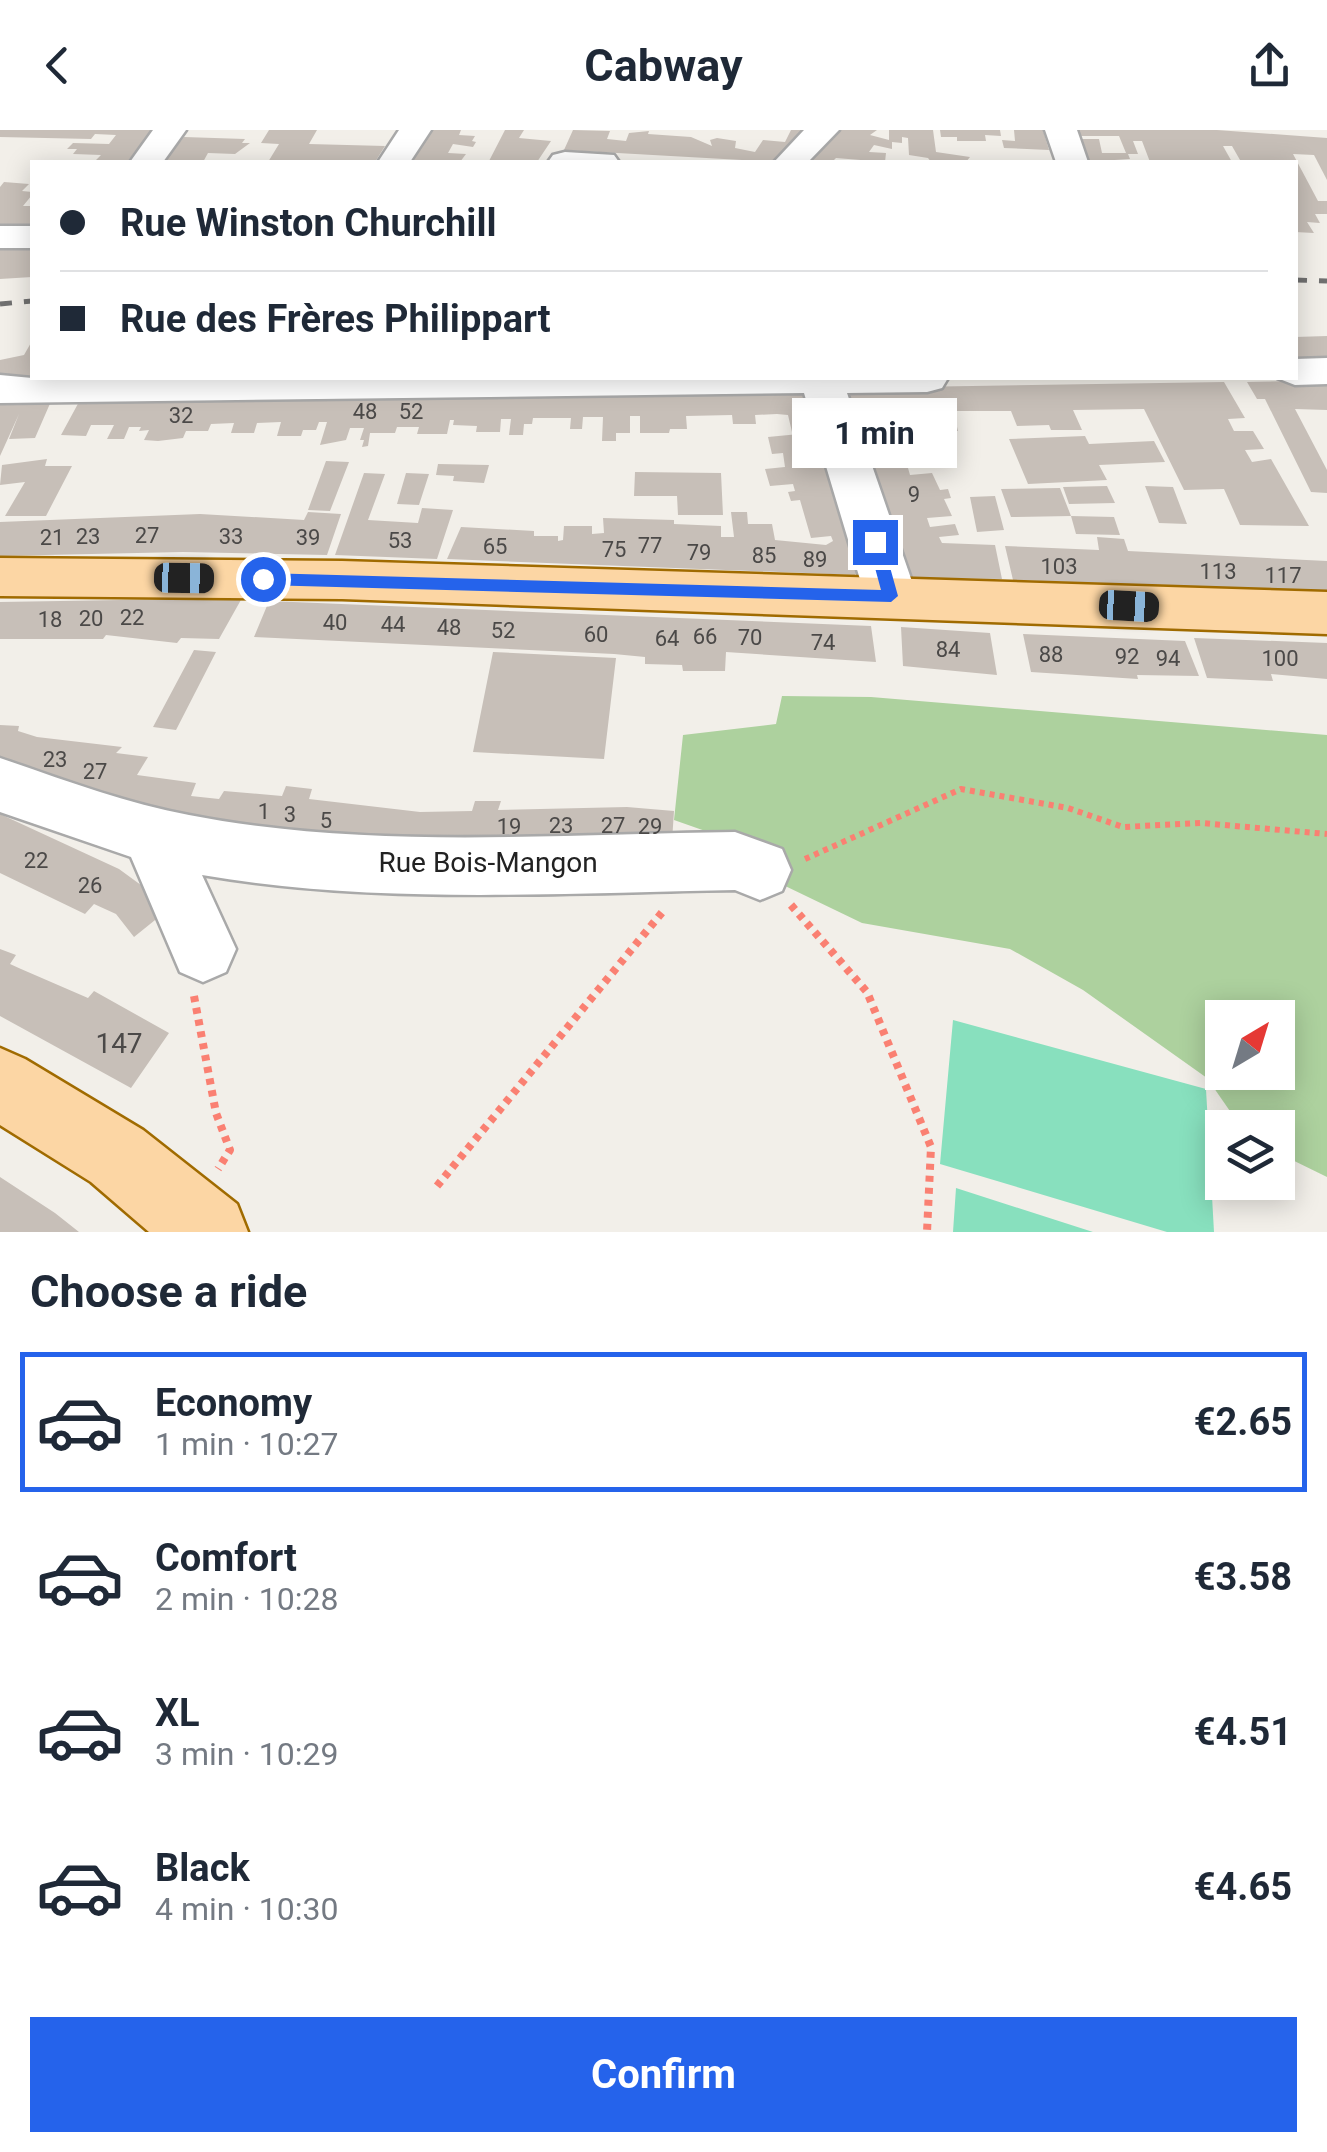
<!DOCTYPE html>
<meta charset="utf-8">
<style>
:root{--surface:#fff;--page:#f2f2f3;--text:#1f2937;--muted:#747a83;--line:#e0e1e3;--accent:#2563eb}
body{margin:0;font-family:Roboto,sans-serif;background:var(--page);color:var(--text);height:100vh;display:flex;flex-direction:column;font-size:38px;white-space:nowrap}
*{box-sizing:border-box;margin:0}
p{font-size:32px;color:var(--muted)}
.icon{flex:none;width:55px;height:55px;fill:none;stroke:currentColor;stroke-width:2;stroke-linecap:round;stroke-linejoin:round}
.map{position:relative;height:1102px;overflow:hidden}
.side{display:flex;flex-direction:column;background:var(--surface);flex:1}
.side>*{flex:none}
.banner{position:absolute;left:30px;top:30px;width:1268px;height:220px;border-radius:0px;box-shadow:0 5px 25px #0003;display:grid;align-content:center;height:220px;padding:0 30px;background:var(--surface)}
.needle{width:65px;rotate:38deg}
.tools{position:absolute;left:1205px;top:870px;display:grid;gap:20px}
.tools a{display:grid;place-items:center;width:90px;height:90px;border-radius:0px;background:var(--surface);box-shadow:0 5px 25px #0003;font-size:50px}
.end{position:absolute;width:45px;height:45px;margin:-22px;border:12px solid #2563eb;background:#fff;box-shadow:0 0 0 5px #fff}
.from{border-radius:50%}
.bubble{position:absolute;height:70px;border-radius:0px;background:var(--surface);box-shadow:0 5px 25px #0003;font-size:32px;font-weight:700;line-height:70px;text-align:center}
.car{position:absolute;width:30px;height:60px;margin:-30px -15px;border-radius:12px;box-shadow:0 0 8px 2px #0007;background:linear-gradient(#222 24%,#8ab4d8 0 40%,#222 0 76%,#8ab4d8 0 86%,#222 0)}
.banner b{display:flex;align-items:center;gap:35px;height:95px;font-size:38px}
.banner b+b{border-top:2px solid var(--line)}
.banner i{width:25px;height:25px;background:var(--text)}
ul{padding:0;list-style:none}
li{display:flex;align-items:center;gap:30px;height:140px;margin:0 20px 15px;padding:0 10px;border:5px solid transparent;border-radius:0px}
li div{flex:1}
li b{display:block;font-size:38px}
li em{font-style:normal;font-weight:700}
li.selected{border-color:var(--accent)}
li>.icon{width:90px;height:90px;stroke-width:1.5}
h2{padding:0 30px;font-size:45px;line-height:120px}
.cta{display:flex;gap:20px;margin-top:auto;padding:20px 30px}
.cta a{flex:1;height:115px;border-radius:0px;background:var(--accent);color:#fff;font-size:40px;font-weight:700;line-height:115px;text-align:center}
header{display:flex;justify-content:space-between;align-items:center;height:130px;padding:0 30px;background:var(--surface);font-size:45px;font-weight:700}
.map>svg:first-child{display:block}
.forest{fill:#add19e;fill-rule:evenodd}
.pitch{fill:#88e0be}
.building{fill:#c7bfb8}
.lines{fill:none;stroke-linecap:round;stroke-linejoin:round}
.minor-casing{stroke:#a9a9a9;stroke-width:5}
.major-casing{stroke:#a06b00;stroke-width:5}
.path-far1{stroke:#fa8072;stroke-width:6;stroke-dasharray:5 5;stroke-linecap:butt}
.path{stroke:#fa8072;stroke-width:8;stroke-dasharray:6 6;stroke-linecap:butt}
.minor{fill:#fff;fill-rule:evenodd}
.major{fill:#fcd6a4;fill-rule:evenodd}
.rail{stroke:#707070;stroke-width:5;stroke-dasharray:12 12;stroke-linecap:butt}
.route{fill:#2563eb}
.labels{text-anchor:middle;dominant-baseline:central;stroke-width:9;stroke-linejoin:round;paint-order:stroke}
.number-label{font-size:22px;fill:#4b4948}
.street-label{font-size:28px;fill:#222;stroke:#fff}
.near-number-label{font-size:28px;fill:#4b4948}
</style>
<header><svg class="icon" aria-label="back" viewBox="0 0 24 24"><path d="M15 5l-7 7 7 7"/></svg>Cabway<svg class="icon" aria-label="share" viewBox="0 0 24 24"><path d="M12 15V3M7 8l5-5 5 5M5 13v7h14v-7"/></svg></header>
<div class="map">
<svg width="1327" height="1102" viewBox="0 0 1327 1102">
<rect width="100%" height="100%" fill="#f2efe9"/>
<!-- forest -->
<path class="forest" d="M782,566L871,567L1327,605V1047L1278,1023V998L1241,997L1207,948L1083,860L1010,819L862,793L779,753L728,709L674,690L683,605L776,594ZM1222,888H1278V942H1222Z"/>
<!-- pitch -->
<path class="pitch" d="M953,890L1206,959L1214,1102H1167L940,1034Z
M956,1058L1093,1102H953Z"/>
<!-- building -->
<path class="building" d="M0,0H152L127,32H94L101,25L73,24L77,19H67L73,13L109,14L116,5L95,4L91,9L0,7Z
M269,0H317L309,14L385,16L375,32H268L279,14L261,13Z
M432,0H461L459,5L475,6L472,11L476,12L473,17L453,14L448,23L466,24L460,32H411Z
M505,0H524L519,8L551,11L537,32L489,31Z
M573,0L610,1L607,9L626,11L629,3L649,1L648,4L691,7L712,16L710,10L717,8L736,11L735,18L755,22L763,10L785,12L791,0H808L778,32L564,20Z
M837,0H877L870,5L889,10V0H933L936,22L970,27L966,32H931L928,28L909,25L908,8L902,7V13L892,12V19L874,15L869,22L886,23L885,32L836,28L832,32H807Z
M940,0H1000L1001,6L985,5L986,11H957V7H941Z
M1014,0H1043L1049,20L1004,18L1002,10L1015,11Z
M1070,0H1217L1327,8V50L1314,25L1293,24L1318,71H1327V84H1315L1320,93L1307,92L1314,103L1295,102V32L1240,30L1232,16H1223L1232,32H1150L1142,11H1133L1138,24H1128L1130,29L1084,32L1074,9H1099L1102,23H1126L1119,6H1072Z
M184,7L245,9L242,13H250L235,24L208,23L203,32H164Z
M4,52L29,54L22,61L32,62V65L23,76H32V94H0V57Z
M32,114V147L0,149V115Z
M1327,206V228H1295V207Z
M32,211V248H0V230L24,225Z
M1327,250V280L1295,279L1327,340V363L1311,362L1265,269H1257L1247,252Z
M1224,252L1245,288L1228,289L1234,301H1253L1264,319L1245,320L1252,332L1271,329L1309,396L1240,395L1224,359L1184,360L1144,279L1073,280L1082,300H1051L1049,295L1017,296L1011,281H957L952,276L958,301H940L933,276L893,279L890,269L875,270L878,280L887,279L896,304L918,303L932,336L908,338L910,345L932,343L940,360L948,359L951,368L944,369L952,386L927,388L930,397L955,394L959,405L939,407L942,413L995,415L1002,449L910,448L844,264L849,258Z
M799,258L810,264L819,301L792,302L788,285L777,284L755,285L756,294H733L732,285L686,286L687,299H670L669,303H640V286H630V303H616V311H602L603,287H583L582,299H570L571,288H533L532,294H524L523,305H509L511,289H501L500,302H476L477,296L453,295L454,290H450L447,304H417L419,297H397L395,303H370L368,316L362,317L364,310H360L364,298H350L346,310L320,315L327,292H319L316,300H303L301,306H277L281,292L257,293L254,303H231L234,293L211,294L208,301H186L183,308L158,311L144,310L149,300L139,301L141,297H129L124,309H107L114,295H91L86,306L61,305L80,270Z
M52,269L35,308L9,309L19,284L0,326V271Z
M820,302L862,436L855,445L447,429L461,397L534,401V406H558V411L563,410L564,396H592V404L604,403L603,388L674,390V394L721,396V407H734L731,382H747L748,394H772L775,410L826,415L833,411L831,406L811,408L800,370L791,371L788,362L795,361L793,354L770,356L765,339L785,337L783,323L772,324L768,307Z
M1085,306L1089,314L1154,311L1165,332L1099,335L1107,350L1028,354L1009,309Z
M47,329L45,336H72L46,386H5L25,352L0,355L2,335Z
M326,331L349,332L330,381L308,380Z
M438,334L489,335L484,353L453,351L454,346L436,345Z
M635,342L721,343L723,385H678L677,366H634Z
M364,343L385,344L368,390L418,393L422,378L453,380L437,429L335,425Z
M406,343L429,344L419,375L397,374Z
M1107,356L1115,373L1069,374L1063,357Z
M1145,356L1173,357L1187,394L1159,393Z
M1060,358L1071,386L1011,387L1001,359Z
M995,366L1004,400L977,402L970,367Z
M308,382L341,384L327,425L183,422L0,426V392L200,384L304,390Z
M1071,386L1114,387L1120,405L1076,404Z
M1097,407L1124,409L1128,421L1327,431V462L1013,450L1005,416L1099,420Z
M242,468L219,509L181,508L177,513L106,505L103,509H0V472Z
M269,471L871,496L876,532L726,522L725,541H683L682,535L645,534V527L614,524L254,507Z
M901,497L990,503L997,545L903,536Z
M1023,504L1185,511L1199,546L1137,545L1138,549L1031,542Z
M1194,508L1327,513V549L1271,544L1273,551L1207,548Z
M194,520L216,522L176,600L153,597Z
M493,522L616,528L604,629L473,622Z
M0,595L19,596L18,601L37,607L122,617L116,623L148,627L137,645L196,653L191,666L219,669L224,661L282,666L286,656L312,659L309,669L420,682L472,681L475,671H501L498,680L627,677L674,681L672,711L345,709L209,691L92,665L0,636Z
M0,684L119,739L145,758L165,782L134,807L116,784L94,774L85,784L0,743Z
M0,819L16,825L10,834L21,839L88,868L94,861L169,903L131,958L0,886Z
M0,1047L55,1083L79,1102H0Z"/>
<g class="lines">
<!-- minor casing -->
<g class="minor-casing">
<path id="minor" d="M153,0H186L163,32H130Z
M399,0H431L410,32H378Z
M804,0H839L808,32H774Z
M1045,0H1077L1088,32H1056Z
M565,22L614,25L619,32H548L553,25Z
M0,96H32V118H0Z
M1327,228V254L1295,255L1277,248H1295V229Z
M0,245L32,248H948L942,258L927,262L847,263L917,466L909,480L891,486L873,480L865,466L804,263L0,273Z
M0,628C62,649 124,673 189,685C367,720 555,704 735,702L782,719L791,740L782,761L760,770L735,760C558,763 377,775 202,745L236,819L226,842L203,852L180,842L131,727L0,682Z"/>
</g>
<!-- major casing -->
<g class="major-casing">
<path id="major" d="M0,428L342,431L1327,462V504L342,469L0,466Z
M0,918L25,929L143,1000L237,1074L248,1102H149L91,1052L0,995Z"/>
</g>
<!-- path-far1 -->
<path class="path-far1" d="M805,729L961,659L1068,678L1123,697L1201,693L1327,704"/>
<!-- path -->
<path class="path" d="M791,775L867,862L931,1017L927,1102
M194,866L216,983L230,1020L218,1039
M437,1056L664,780"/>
<!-- minor -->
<use href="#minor" class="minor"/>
<!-- major -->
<use href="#major" class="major"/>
<!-- rail -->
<path class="rail" d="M1295,150L1327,151
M0,174L32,171"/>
</g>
<!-- route -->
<path class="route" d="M875,406L883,412L898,466L891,472L263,455L256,449L263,443L881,460L868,412Z"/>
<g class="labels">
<!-- number labels -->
<g class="number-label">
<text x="365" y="281">48</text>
<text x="411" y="281">52</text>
<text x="181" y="285">32</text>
<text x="914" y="364">9</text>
<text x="147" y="405">27</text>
<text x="88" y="406">23</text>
<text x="231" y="406">33</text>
<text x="52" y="407">21</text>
<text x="308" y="407">39</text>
<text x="400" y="410">53</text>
<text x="650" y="415">77</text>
<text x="495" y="416">65</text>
<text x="614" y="419">75</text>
<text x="699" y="422">79</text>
<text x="764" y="425">85</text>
<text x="815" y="429">89</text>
<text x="1059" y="436">103</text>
<text x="1218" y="441">113</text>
<text x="1283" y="445">117</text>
<text x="132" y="487">22</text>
<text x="91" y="488">20</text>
<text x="50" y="489">18</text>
<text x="335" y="492">40</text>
<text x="393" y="494">44</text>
<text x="449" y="497">48</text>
<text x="503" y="500">52</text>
<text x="596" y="504">60</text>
<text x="705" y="506">66</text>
<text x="750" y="507">70</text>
<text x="667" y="508">64</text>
<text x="823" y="512">74</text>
<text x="948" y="519">84</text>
<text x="1051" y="524">88</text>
<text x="1127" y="526">92</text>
<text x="1168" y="528">94</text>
<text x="1280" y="528">100</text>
<text x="55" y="629">23</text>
<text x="95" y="641">27</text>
<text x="264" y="681">1</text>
<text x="290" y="684">3</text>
<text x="326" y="690">5</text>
<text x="561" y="695">23</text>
<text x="613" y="695">27</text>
<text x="509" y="696">19</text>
<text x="650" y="696">29</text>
<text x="36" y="730">22</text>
<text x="90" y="755">26</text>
</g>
<!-- street labels -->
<g class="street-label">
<text x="488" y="732">Rue Bois-Mangon</text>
</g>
<!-- near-number labels -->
<g class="near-number-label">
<text x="119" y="913">147</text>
</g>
</g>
</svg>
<div class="tools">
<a><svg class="needle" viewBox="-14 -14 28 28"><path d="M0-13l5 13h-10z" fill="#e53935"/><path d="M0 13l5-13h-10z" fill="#747a83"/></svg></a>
<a><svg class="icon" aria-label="layers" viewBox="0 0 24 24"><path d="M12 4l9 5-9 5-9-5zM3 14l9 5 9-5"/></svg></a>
</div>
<i class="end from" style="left:263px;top:449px"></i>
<i class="end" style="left:875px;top:412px"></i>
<div class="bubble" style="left:792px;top:268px;width:165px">1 min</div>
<i class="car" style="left:184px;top:448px;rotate:91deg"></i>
<i class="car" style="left:1129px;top:476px;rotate:93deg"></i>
<div class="banner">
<b><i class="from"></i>Rue Winston Churchill</b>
<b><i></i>Rue des Frères Philippart</b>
</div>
</div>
<section class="side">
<h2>Choose a ride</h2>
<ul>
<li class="selected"><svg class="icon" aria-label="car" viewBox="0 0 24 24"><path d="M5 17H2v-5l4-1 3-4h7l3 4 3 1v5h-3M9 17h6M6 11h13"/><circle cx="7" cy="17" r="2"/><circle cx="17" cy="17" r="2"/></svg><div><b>Economy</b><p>1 min · 10:27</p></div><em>€2.65</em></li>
<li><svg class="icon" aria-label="car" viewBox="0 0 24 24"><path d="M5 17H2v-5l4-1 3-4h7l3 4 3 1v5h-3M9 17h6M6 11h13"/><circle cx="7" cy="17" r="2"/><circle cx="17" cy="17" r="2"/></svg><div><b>Comfort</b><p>2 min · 10:28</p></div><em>€3.58</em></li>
<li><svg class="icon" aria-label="car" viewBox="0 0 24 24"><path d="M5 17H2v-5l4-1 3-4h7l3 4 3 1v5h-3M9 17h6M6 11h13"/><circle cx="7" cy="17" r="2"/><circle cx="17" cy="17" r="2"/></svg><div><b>XL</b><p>3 min · 10:29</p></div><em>€4.51</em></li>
<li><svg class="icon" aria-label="car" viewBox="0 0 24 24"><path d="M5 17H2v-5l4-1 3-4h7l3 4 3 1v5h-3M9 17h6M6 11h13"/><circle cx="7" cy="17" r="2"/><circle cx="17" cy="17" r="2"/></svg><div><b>Black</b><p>4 min · 10:30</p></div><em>€4.65</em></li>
</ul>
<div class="cta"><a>Confirm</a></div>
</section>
